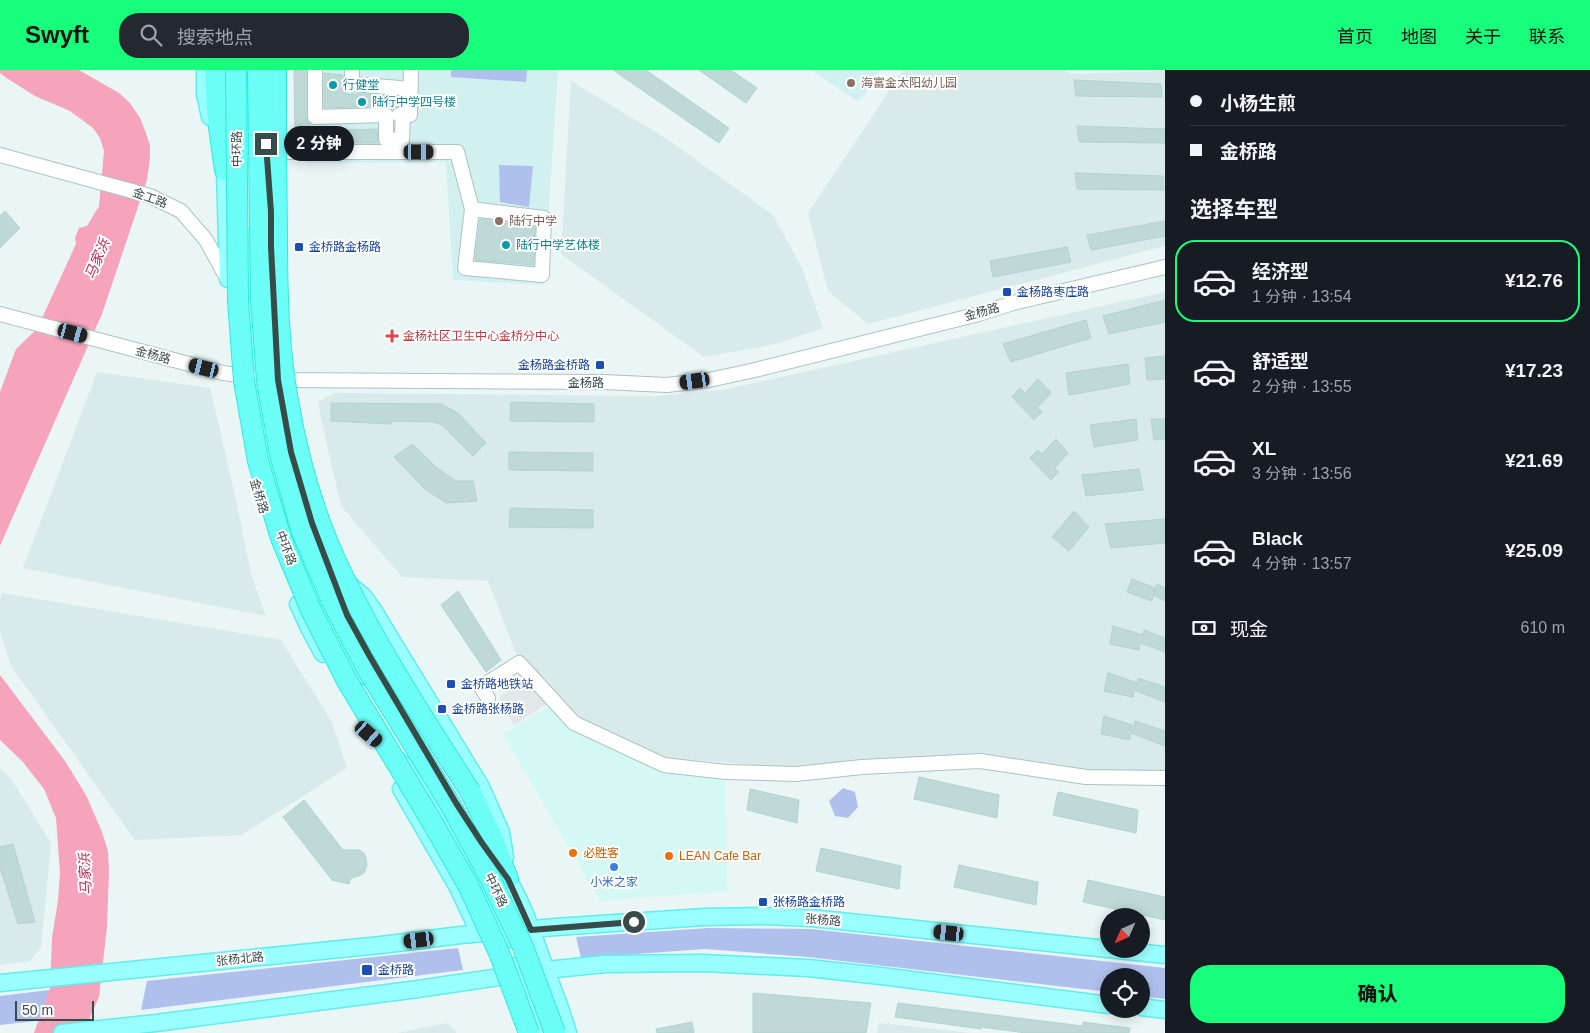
<!DOCTYPE html>
<html lang="zh">
<meta charset="utf-8">
<style>
:root{--surface:#171b24;--page:#242831;--text:#f1f3f6;--muted:#9ea1a6;--line:#363941;--accent:#18ff7c}
body{margin:0;font-family:Helvetica,"Noto Sans SC",sans-serif;background:var(--page);color:var(--text);height:100vh;display:flex;flex-direction:column;font-size:19px;white-space:nowrap}
*{box-sizing:border-box;margin:0}
p{font-size:16px;color:var(--muted)}
.icon{flex:none;width:28px;height:28px;fill:none;stroke:currentColor;stroke-width:2;stroke-linecap:round;stroke-linejoin:round}
.map{position:relative;flex:1;overflow:hidden}
.details{display:flex;flex-direction:column;background:var(--surface);width:425px}
.details>*{flex:none}
.banner{display:grid;align-content:center;height:110px;padding:0 25px;background:var(--surface)}
.needle{width:32px;rotate:225deg}
.buttons{position:absolute;left:1100px;top:838px;display:grid;gap:10px}
.buttons a{display:grid;place-items:center;width:50px;height:50px;border-radius:50%;background:var(--surface);box-shadow:0 2px 12px #0003;font-size:25px}
.scale{position:absolute;left:15px;bottom:12px;width:79px;box-sizing:border-box;padding-left:5px;border:2px solid #374b49;border-top:0;font-size:14px;line-height:18px;white-space:nowrap;color:#374b49;-webkit-text-stroke:4px #fff;paint-order:stroke}
.end{position:absolute;width:22px;height:22px;margin:-11px;border:6px solid #374b49;background:#fff;box-shadow:0 0 0 2px #fff}
.from{border-radius:50%}
.bubble{position:absolute;height:35px;border-radius:18px;background:var(--surface);box-shadow:0 2px 12px #0003;font-size:16px;font-weight:800;line-height:35px;text-align:center}
.car{position:absolute;width:15px;height:30px;margin:-15px -8px;border-radius:6px;box-shadow:0 0 4px 1px #0007;background:linear-gradient(#222 24%,#8ab4d8 0 40%,#222 0 76%,#8ab4d8 0 86%,#222 0)}
.banner b{display:flex;align-items:center;gap:18px;height:48px;font-size:19px}
.banner b+b{border-top:1px solid var(--line)}
.banner i{width:12px;height:12px;background:var(--text)}
ul{padding:0;list-style:none}
li{display:flex;align-items:center;gap:15px;height:82px;margin:0 10px 8px;padding:0 15px;border:2px solid transparent;border-radius:20px}
li div{flex:1}
li b{display:block;font-size:19px}
li em{font-style:normal;font-weight:800}
li.on{border-color:var(--accent)}
li>.icon{width:45px;height:45px;stroke-width:1.5}
h2{padding:0 25px;font-size:22px;line-height:60px}
.pay{display:flex;align-items:center;gap:12px;height:55px;padding:0 25px;font-size:19px}
.pay p{margin-inline-start:auto}
.cta{display:flex;gap:10px;margin-top:auto;padding:10px 25px}
.cta a{flex:1;height:58px;border-radius:20px;background:var(--accent);color:#111;font-size:20px;font-weight:800;line-height:58px;text-align:center}
header{display:flex;align-items:center;gap:30px;box-sizing:border-box;height:70px;padding:0 25px;background:var(--accent);color:#111}
header strong{font-size:24px}
nav{display:flex;gap:28px;margin-inline-start:auto;font-size:18px}
.search{width:350px;height:45px;background:var(--page);display:flex;align-items:center;gap:12px;box-sizing:border-box;padding:0 18px;border-radius:20px;color:var(--muted);font-size:19px}
main{display:flex;flex:1;min-height:0}
.map>svg:first-child{display:block}
.residential{fill:#d8eaea}
.commercial{fill:#d4f9f4}
.education{fill:#d3f0f0}
.green{fill:#b0c0ed}
.parking{fill:#e2e7e7}
.water{fill:#f6a3bc}
.building{fill:#bed9d6;stroke:#b1d4d0}
.lines{fill:none;stroke-linecap:round;stroke-linejoin:round}
.minor-casing{stroke:#abc3c1;stroke-width:16}
.major-casing{stroke:#61edeb;stroke-width:19}
.highway-casing{stroke:#30eada;stroke-width:22}
.minor{stroke:#fff;stroke-width:14}
.major{stroke:#9affff;stroke-width:16}
.highway{stroke:#6cfff8;stroke-width:20}
.highway-bridge-casing{stroke:#30eada;stroke-width:22;stroke-linecap:butt}
.highway-bridge{stroke:#6cfff8;stroke-width:20}
.route{stroke:#374b49;stroke-width:6}
.education-dot{fill:#8d6e63;stroke:#fff;stroke-width:2}
.culture-dot{fill:#0f9aa8;stroke:#fff;stroke-width:2}
.transit-dot{fill:#1a4fb4;stroke:#fff;stroke-width:2}
.health-dot{fill:#e0444e;stroke:#fff;stroke-width:2}
.food-dot{fill:#e8710a;stroke:#fff;stroke-width:2}
.shop-dot{fill:#3f7fe0;stroke:#fff;stroke-width:2}
.labels{text-anchor:middle;dominant-baseline:central;stroke-width:4;stroke-linejoin:round;paint-order:stroke}
.education-label{font-size:12px;fill:#785e54;stroke:#fff;text-anchor:start}
.culture-label{font-size:12px;fill:#0d838f;stroke:#fff;text-anchor:start}
.street-label{font-size:12px;fill:#374b49;stroke:#fff}
.transit-label{font-size:12px;fill:#164399;stroke:#fff;text-anchor:start}
.health-label{font-size:12px;fill:#be3a42;stroke:#fff;text-anchor:start}
.food-label{font-size:12px;fill:#c56008;stroke:#fff;text-anchor:start}
.shop-label{font-size:12px;fill:#366cbe;stroke:#fff}
.water-label{font-size:14px;font-style:italic;fill:#c12654;stroke:#fff}
</style>
<header>
<strong>Swyft</strong>
<div class="search"><svg class="icon" aria-label="search" viewBox="0 0 24 24"><circle cx="10" cy="10" r="6"/><path d="M15 15l6 6"/></svg>搜索地点</div>
<nav><a>首页</a><a>地图</a><a>关于</a><a>联系</a></nav>
</header>
<main>
<div class="map">
<svg width="1165" height="963" viewBox="0 0 1165 963">
<rect width="100%" height="100%" fill="#eaf6f6"/>
<!-- residential -->
<path class="residential" d="M903,0H1065L1070,4L1165,1V176L868,254L828,221L808,143Z
M571,11L667,69L773,145L802,198L823,258L776,274L704,287L561,184Z
M1165,222V702L1093,703L973,685L802,699L659,687L578,652L517,586L488,511L402,507L341,436L321,349L318,332L334,323L657,326L722,320Z
M97,302L210,318L234,420L251,504L266,546L23,498Z
M2,523L281,570L332,652L347,698L242,765L135,770L11,596L0,562V529Z
M0,698L11,709L51,773L41,878L30,891L0,895Z
M447,953L456,961V963H397Z
M879,953L971,963H877Z"/>
<!-- commercial -->
<path class="commercial" d="M548,637L573,656L656,696L725,698L727,821L600,831L503,664Z"/>
<!-- education -->
<path class="education" d="M302,0H558L544,215L453,210L446,92L306,93Z
M811,0H880L865,25L857,31Z"/>
<!-- green -->
<path class="green" d="M451,0H527L526,12L451,7Z
M499,95L533,96L529,137L500,132Z
M843,718L855,722L858,737L848,748L835,746L829,731Z
M708,858L811,859L1165,898V929L1141,926V906H1109V922L808,887L705,879L581,888L576,867Z
M458,878L463,900L141,940L147,911Z
M49,920L45,950L0,955V926Z"/>
<!-- parking -->
<path class="parking" d="M523,611L547,634L514,655L499,627Z"/>
<!-- water -->
<path class="water" d="M0,0H79L119,23L130,33L140,48L146,63L150,76V88L147,110L102,244L0,476V322L16,279L37,259L76,174L75,168L79,158L87,156L99,136L104,81L100,68L93,58L70,41L35,26L5,7L0,3Z
M0,605L65,691L86,725L102,762L108,781L109,801L107,857L99,927L90,947L94,963H34L50,918L52,868L58,830L60,803L56,748L44,719L23,692L0,670Z"/>
<!-- building -->
<path class="building" d="M294,0H306V47L310,54V61L377,59L378,73H295Z
M613,0H646L729,58L719,73Z
M699,0H731L757,18L746,33Z
M324,3L343,5V14L346,24H364L402,27L401,36L395,37L392,39L386,36L324,38Z
M1074,10L1161,14L1162,27L1076,26Z
M1077,56L1165,59V73L1079,72Z
M1075,103L1163,106L1164,120L1077,119Z
M5,141L20,158L0,178V146Z
M480,149L535,156L534,195L475,190Z
M1165,151V166L1091,180L1087,165Z
M1067,177L1071,192L993,207L990,191Z
M1165,230V252L1109,264L1103,246Z
M1086,250L1091,268L1011,292L1003,274Z
M1165,286V309L1147,310L1145,288Z
M1128,294L1130,314L1069,325L1066,303Z
M1038,309L1051,323L1037,338L1042,342L1034,350L1012,327L1020,318L1025,323Z
M511,332L594,334V352L510,351Z
M331,333L441,334L458,343L486,373L473,386L442,355L433,352L392,351V354L331,351Z
M1136,349L1138,370L1094,377L1090,355Z
M1151,349H1165V369L1154,370Z
M1056,369L1068,383L1055,398L1059,402L1051,410L1030,388L1038,380L1042,384Z
M412,374L437,398L456,411H473L477,431L446,433L425,419L394,387Z
M509,382L593,383V401L509,400Z
M1139,399L1143,420L1086,426L1082,405Z
M510,438L593,440V458L509,457Z
M1074,441L1089,457L1069,481L1052,467Z
M1165,449V473L1111,478L1105,454Z
M1132,509L1155,518L1154,524L1157,514L1165,518V531L1153,525L1152,531L1127,522Z
M458,521L501,590L486,602L441,535Z
M1113,556L1143,565L1144,560L1165,568V582L1140,573L1139,580L1110,574Z
M1108,603L1138,613V608L1165,617V632L1134,620L1133,627L1104,621Z
M1104,646L1135,656V651L1165,661V676L1131,663L1130,670L1101,664Z
M919,707L999,725L997,748L914,729Z
M750,719L799,730L797,753L747,740Z
M1058,722L1138,740L1136,763L1053,745Z
M304,730L343,780H359L364,783L366,788L367,796L364,803L359,806L351,808L349,814L332,810L283,747Z
M13,774L35,852L18,854L0,797V777Z
M821,778L901,796L899,819L816,801Z
M959,795L1038,812L1036,835L954,817Z
M1088,810L1165,827V850L1083,832Z
M753,923L871,933L866,963H753Z
M898,933L1083,956V952L1130,958L1129,963H1026L981,957V959L895,947Z
M692,952L694,963H657L656,959Z"/>
<g class="lines">
<!-- minor casing -->
<g class="minor-casing">
<path id="minor" d="M315,0V47L386,45V69L402,70L403,45
M352,0V14L411,19
M399,45H410L411,0
M284,82H457L472,139L544,148L542,205L465,198L472,139
M0,85L150,126L181,141L206,170L228,210
M0,244L223,303L278,310L603,312L667,315L709,310L755,300L979,244L1013,233L1165,197
M488,628L481,617L519,593L574,653L664,695L726,702L796,704L862,697L980,691L1086,707L1165,708"/>
</g>
<!-- major casing -->
<g class="major-casing">
<path id="major" d="M205,0V24L210,47
M227,89L225,100L228,209
M247,167L249,229L253,285L261,299L270,305
M250,320L258,334L269,388L290,462L310,510
M349,514L364,527L372,538L481,717L501,762L505,787
M316,516L310,510L328,549L353,595L361,603L371,609
M298,534L309,558L323,584
M399,691L416,706L427,718L454,763L494,842L512,869
M401,719L457,816L476,856
M502,800C521,827 534,867 545,898C553,920 562,941 568,963
M514,896L525,914L542,963
M0,913L381,875L461,865L556,857L704,847L763,846L811,848L1165,885
M1141,937L1165,940
M62,963L156,953L418,919L546,900L605,894L703,893L808,898L881,906L1109,935"/>
</g>
<!-- highway casing -->
<g class="highway-casing">
<path id="highway" d="M215,0C215,34 220,66 225,100
M471,723L491,765L508,809"/>
</g>
<!-- minor -->
<use href="#minor" class="minor"/>
<!-- major -->
<use href="#major" class="major"/>
<!-- highway -->
<use href="#highway" class="highway"/>
<!-- highway-bridge casing -->
<g class="highway-bridge-casing">
<path id="highway-bridge" d="M236,0L238,231L244,311L258,391L281,468L311,540L347,611L428,745L468,815L500,885L529,963
M258,0L261,229L267,310L280,384L301,459L332,531L367,599L450,734L489,806L523,877L555,963
M276,0C276,54 276,108 277,162C277,218 278,276 288,331C298,389 316,451 342,504C378,580 425,651 471,723"/>
</g>
<!-- highway-bridge -->
<use href="#highway-bridge" class="highway-bridge"/>
</g>
<g class="lines">
<!-- route -->
<path class="route" d="M266,74L271,142V177L278,310L291,382L312,453L347,545L369,585L456,733L482,773L508,809L531,860L634,852"/>
</g>
<!-- markers -->
<g class="education-dot">
<circle cx="851" cy="13" r="5"/>
<circle cx="499" cy="151" r="5"/>
</g>
<g class="culture-dot">
<circle cx="333" cy="15" r="5"/>
<circle cx="362" cy="32" r="5"/>
<circle cx="506" cy="175" r="5"/>
</g>
<g class="transit-dot">
<rect x="294" y="172" width="10" height="10" rx="2.5"/>
<rect x="1002" y="217" width="10" height="10" rx="2.5"/>
<rect x="595" y="290" width="10" height="10" rx="2.5"/>
<rect x="446" y="609" width="10" height="10" rx="2.5"/>
<rect x="437" y="634" width="10" height="10" rx="2.5"/>
<rect x="758" y="827" width="10" height="10" rx="2.5"/>
<rect x="361" y="894" width="12" height="12" rx="2.5"/>
</g>
<path class="health-dot" d="M389.5 258.5h5v5h5v5h-5v5h-5v-5h-5v-5h5z"/>
<g class="food-dot">
<circle cx="573" cy="783" r="5"/>
<circle cx="669" cy="786" r="5"/>
</g>
<circle class="shop-dot" cx="614" cy="797" r="5"/>
<g class="labels">
<!-- education labels -->
<g class="education-label">
<text x="861" y="13">海富金太阳幼儿园</text>
<text x="509" y="151">陆行中学</text>
</g>
<!-- culture labels -->
<g class="culture-label">
<text x="343" y="15">行健堂</text>
<text x="372" y="32">陆行中学四号楼</text>
<text x="516" y="175">陆行中学艺体楼</text>
</g>
<!-- street labels -->
<g class="street-label">
<text transform="translate(237 79) rotate(-90)">中环路</text>
<text transform="translate(150 128) rotate(20)">金工路</text>
<text transform="translate(982 242) rotate(-16)">金杨路</text>
<text transform="translate(153 285) rotate(15)">金杨路</text>
<text x="586" y="313">金杨路</text>
<text transform="translate(259 426) rotate(73)">金桥路</text>
<text transform="translate(286 478) rotate(69)">中环路</text>
<text transform="translate(496 820) rotate(64)">中环路</text>
<text transform="translate(823 850) rotate(5)">张杨路</text>
<text transform="translate(240 889) rotate(-6)">张杨北路</text>
</g>
<!-- transit labels -->
<g class="transit-label">
<text x="309" y="177">金桥路金杨路</text>
<text x="1017" y="222">金杨路枣庄路</text>
<text x="590" y="295" text-anchor="end">金杨路金桥路</text>
<text x="461" y="614">金桥路地铁站</text>
<text x="452" y="639">金桥路张杨路</text>
<text x="773" y="832">张杨路金桥路</text>
<text x="378" y="900">金桥路</text>
</g>
<!-- health labels -->
<g class="health-label">
<text x="403" y="266">金杨社区卫生中心金桥分中心</text>
</g>
<!-- food labels -->
<g class="food-label">
<text x="583" y="783">必胜客</text>
<text x="679" y="786">LEAN Cafe Bar</text>
</g>
<!-- shop labels -->
<g class="shop-label">
<text x="614" y="812">小米之家</text>
</g>
<!-- water labels -->
<g class="water-label">
<text transform="translate(97 189) rotate(-67)">马家浜</text>
<text transform="translate(85 804) rotate(-93)">马家浜</text>
</g>
</g>
</svg>
<div class="buttons">
<a><svg class="needle" viewBox="-14 -14 28 28"><path d="M0-13l5 13h-10z" fill="#e53935"/><path d="M0 13l5-13h-10z" fill="#9ea1a6"/></svg></a>
<a><svg class="icon" aria-label="locate" viewBox="0 0 24 24"><circle cx="12" cy="12" r="6"/><path d="M12 2v4M12 18v4M2 12h4M18 12h4"/></svg></a>
</div>
<div class="scale">50 m</div>
<i class="end from" style="left:634px;top:852px"></i>
<i class="end" style="left:266px;top:74px"></i>
<div class="bubble" style="left:284px;top:56px;width:70px">2 分钟</div>
<i class="car" style="left:419px;top:82px;rotate:90deg"></i>
<i class="car" style="left:73px;top:263px;rotate:105deg"></i>
<i class="car" style="left:204px;top:298px;rotate:284deg"></i>
<i class="car" style="left:695px;top:311px;rotate:262deg"></i>
<i class="car" style="left:369px;top:664px;rotate:131deg"></i>
<i class="car" style="left:949px;top:863px;rotate:276deg"></i>
<i class="car" style="left:419px;top:870px;rotate:263deg"></i>
</div>
<section class="details">
<div class="banner">
<b><i class="from"></i>小杨生煎</b>
<b><i></i>金桥路</b>
</div>
<h2>选择车型</h2>
<ul>
<li class="on"><svg class="icon" aria-label="car" viewBox="0 0 24 24"><path d="M5 17H2v-5l4-1 3-4h7l3 4 3 1v5h-3M9 17h6M6 11h13"/><circle cx="7" cy="17" r="2"/><circle cx="17" cy="17" r="2"/></svg><div><b>经济型</b><p>1 分钟 · 13:54</p></div><em>¥12.76</em></li>
<li><svg class="icon" aria-label="car" viewBox="0 0 24 24"><path d="M5 17H2v-5l4-1 3-4h7l3 4 3 1v5h-3M9 17h6M6 11h13"/><circle cx="7" cy="17" r="2"/><circle cx="17" cy="17" r="2"/></svg><div><b>舒适型</b><p>2 分钟 · 13:55</p></div><em>¥17.23</em></li>
<li><svg class="icon" aria-label="car" viewBox="0 0 24 24"><path d="M5 17H2v-5l4-1 3-4h7l3 4 3 1v5h-3M9 17h6M6 11h13"/><circle cx="7" cy="17" r="2"/><circle cx="17" cy="17" r="2"/></svg><div><b>XL</b><p>3 分钟 · 13:56</p></div><em>¥21.69</em></li>
<li><svg class="icon" aria-label="car" viewBox="0 0 24 24"><path d="M5 17H2v-5l4-1 3-4h7l3 4 3 1v5h-3M9 17h6M6 11h13"/><circle cx="7" cy="17" r="2"/><circle cx="17" cy="17" r="2"/></svg><div><b>Black</b><p>4 分钟 · 13:57</p></div><em>¥25.09</em></li>
</ul>
<div class="pay"><svg class="icon" aria-label="cash" viewBox="0 0 24 24"><path d="M3 7h18v10H3z"/><circle cx="12" cy="12" r="2"/></svg>现金<p>610 m</p></div>
<div class="cta"><a>确认</a></div>
</section>
</main>
